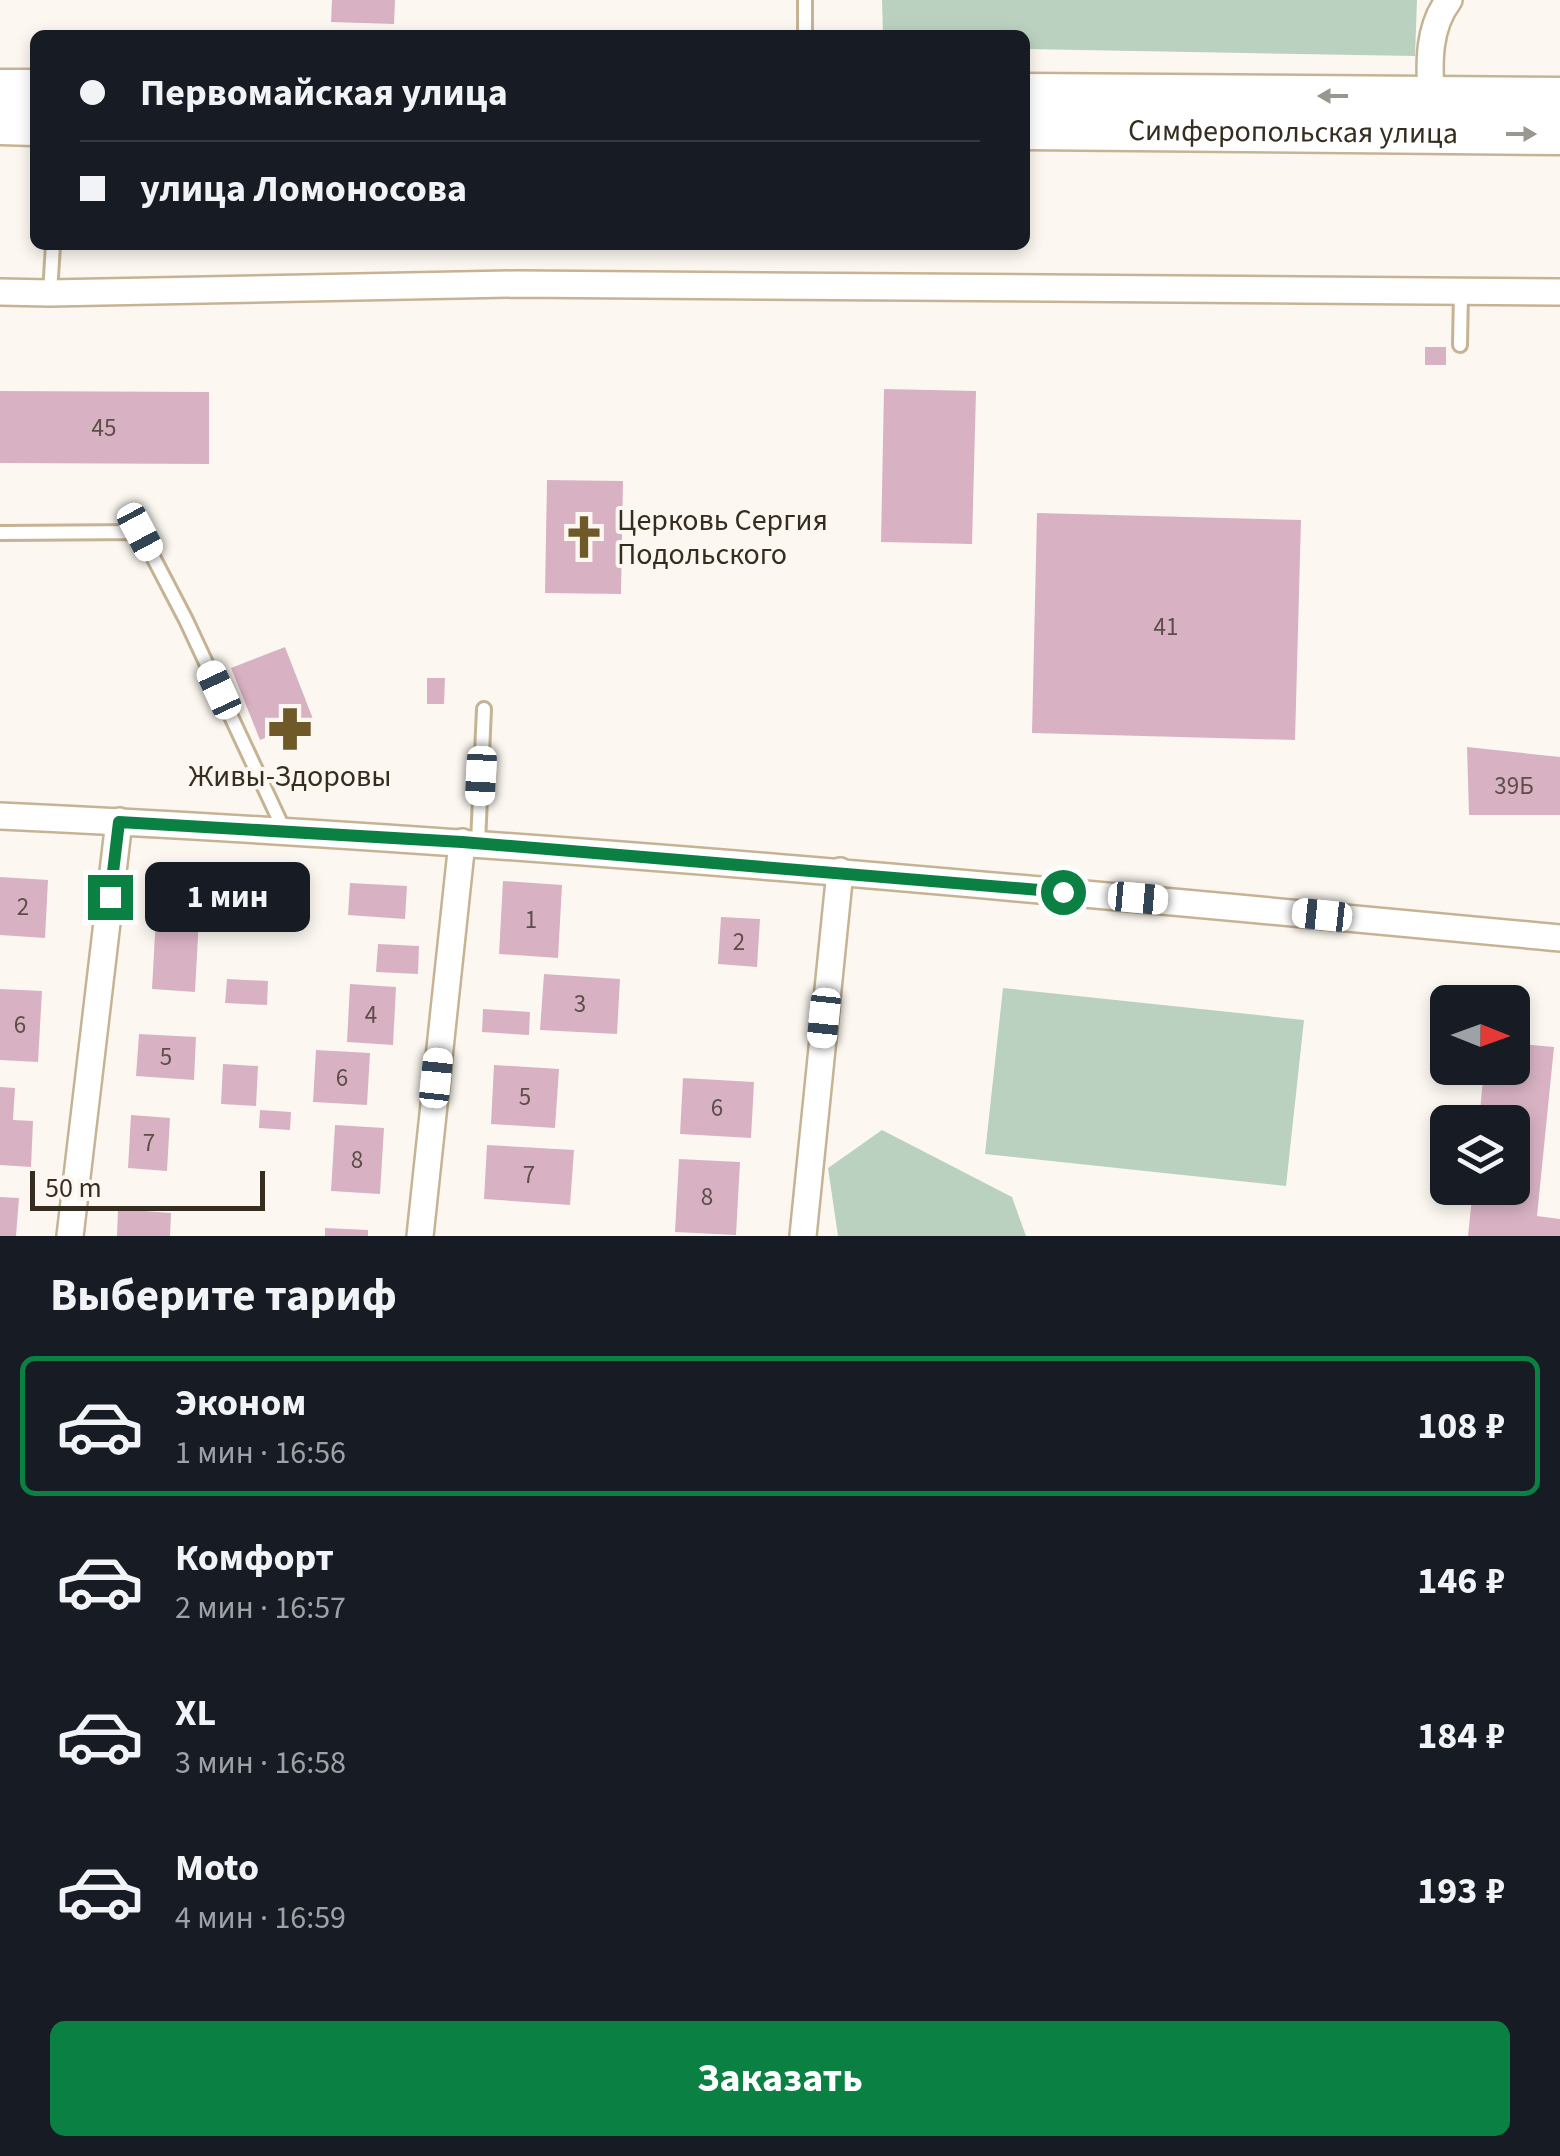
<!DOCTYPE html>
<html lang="ru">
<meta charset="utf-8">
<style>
:root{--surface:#171b24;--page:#242831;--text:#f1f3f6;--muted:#9ea1a6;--line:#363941;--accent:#0b8043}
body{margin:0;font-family:"Source Sans 3",sans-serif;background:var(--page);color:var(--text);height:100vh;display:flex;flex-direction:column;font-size:38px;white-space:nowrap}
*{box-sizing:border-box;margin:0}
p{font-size:32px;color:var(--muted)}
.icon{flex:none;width:55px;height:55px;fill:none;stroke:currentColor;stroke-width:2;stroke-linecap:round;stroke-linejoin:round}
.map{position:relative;height:1236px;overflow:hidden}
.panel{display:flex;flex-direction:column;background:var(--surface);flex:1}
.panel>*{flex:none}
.hud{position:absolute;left:30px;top:30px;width:1000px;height:220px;border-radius:15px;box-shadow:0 5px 15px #0003;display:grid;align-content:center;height:220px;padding:0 50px;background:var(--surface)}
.needle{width:65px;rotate:91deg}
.controls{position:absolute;left:1430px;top:985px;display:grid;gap:20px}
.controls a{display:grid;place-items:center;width:100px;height:100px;border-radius:15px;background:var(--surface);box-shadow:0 5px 15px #0003;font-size:50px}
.scale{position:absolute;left:30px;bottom:25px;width:235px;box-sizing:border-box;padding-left:10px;border:5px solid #352d20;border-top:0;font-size:28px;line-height:35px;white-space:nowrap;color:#352d20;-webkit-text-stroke:8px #fcf8f1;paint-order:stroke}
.end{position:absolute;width:45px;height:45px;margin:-22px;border:12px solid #0b8043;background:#fff;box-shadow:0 0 0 5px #fff}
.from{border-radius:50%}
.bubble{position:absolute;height:70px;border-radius:15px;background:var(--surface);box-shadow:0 5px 15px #0003;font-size:32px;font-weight:700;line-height:70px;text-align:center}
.car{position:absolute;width:30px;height:60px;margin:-30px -15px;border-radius:12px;box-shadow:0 0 8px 2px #0007;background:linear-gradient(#fff 24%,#345 0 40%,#fff 0 76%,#345 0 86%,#fff 0)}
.hud b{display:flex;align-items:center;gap:35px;height:95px;font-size:38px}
.hud b+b{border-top:2px solid var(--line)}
.hud i{width:25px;height:25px;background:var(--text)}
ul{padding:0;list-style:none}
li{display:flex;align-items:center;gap:30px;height:140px;margin:0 20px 15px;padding:0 30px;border:5px solid transparent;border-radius:15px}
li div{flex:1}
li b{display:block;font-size:38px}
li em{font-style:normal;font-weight:700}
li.on{border-color:var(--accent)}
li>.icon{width:90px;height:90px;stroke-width:1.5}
h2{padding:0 50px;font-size:45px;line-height:120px}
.cta{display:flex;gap:20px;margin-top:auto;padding:20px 50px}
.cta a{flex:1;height:115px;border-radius:15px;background:var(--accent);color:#fff;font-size:40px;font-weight:700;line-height:115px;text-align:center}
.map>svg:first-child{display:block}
.green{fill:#bbd1bf}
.building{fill:#d8b2c3}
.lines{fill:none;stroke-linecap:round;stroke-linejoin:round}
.lane-casing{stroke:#c6b393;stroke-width:18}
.street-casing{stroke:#c6b393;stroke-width:30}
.primary-casing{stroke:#c6b393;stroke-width:45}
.lane{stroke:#fff;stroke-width:12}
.street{stroke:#fff;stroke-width:25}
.primary{stroke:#fff;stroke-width:40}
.oneway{fill:#9a9690}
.route{stroke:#0b8043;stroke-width:12}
.labels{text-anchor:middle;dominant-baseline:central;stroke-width:8;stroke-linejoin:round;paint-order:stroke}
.number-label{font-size:25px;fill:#5e4e49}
.street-label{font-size:30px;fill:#352d20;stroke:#fcf8f1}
.poi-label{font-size:30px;fill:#352d20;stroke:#fcf8f1;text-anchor:start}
</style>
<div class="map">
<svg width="1560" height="1236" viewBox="0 0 1560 1236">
<rect width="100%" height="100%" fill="#fcf8f1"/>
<!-- green -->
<path class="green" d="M882,0H1417L1415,56L1025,49V35H883Z
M1003,988L1304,1020L1286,1186L985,1154Z
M882,1130L1012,1197L1026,1236H838L828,1168Z"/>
<!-- building -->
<path class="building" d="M332,0H395L394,24L331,22Z
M1425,347H1446V365H1425Z
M884,389L976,391L972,544L881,542Z
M0,391L209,392V464L0,463Z
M547,480L623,481L621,594L545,593Z
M1037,513L1301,520L1295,740L1032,733Z
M285,647L313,719L260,740L231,668Z
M427,678H445L444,704H427Z
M1467,747L1560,757V815H1469Z
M0,877L48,880L45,938L0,935Z
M503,881L562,885L558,958L499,954Z
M350,883L407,886L405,919L348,915Z
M157,897L200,899L195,992L152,989Z
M721,917L760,919L757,967L718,964Z
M378,944L419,946L418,974L376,972Z
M544,974L620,979L617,1034L540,1030Z
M227,979L268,981L267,1005L225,1003Z
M350,984L396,987L393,1045L347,1042Z
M0,989L42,991L38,1062L0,1060Z
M483,1009L530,1012L529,1035L482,1032Z
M139,1034L196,1037L194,1080L136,1076Z
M1512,1043L1554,1047L1537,1216L1560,1219V1236H1468L1473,1188H1512V1122H1479L1484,1068H1512Z
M316,1050L370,1053L367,1105L313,1102Z
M223,1064L258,1066L256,1106L221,1104Z
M494,1065L559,1069L555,1128L491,1124Z
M683,1078L754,1082L751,1138L680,1134Z
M0,1087L15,1088L13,1120L33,1121L31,1167L0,1165Z
M260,1110L291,1112L290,1130L259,1128Z
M131,1115L170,1118L167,1171L128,1168Z
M335,1125L384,1128L380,1194L331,1191Z
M487,1145L574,1150L570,1205L484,1199Z
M679,1159L740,1162L736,1235L675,1232Z
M0,1197L19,1198L16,1236H0Z
M118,1209L171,1213L170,1236H117Z
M325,1228L368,1230V1236H325Z"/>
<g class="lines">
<!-- lane casing -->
<g class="lane-casing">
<path id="lane" d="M805,0V35
M50,293L53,245
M1460,345L1461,291
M0,533L140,532L186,620L285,832
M478,843L484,709"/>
</g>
<!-- street casing -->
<g class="street-casing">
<path id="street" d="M1431,96C1429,63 1428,27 1449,0
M0,292L50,293L516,284L1560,292
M0,816C521,840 1040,889 1560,938
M70,1236L119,821
M420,1236L462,842
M803,1236L840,871"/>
</g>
<!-- primary casing -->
<g class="primary-casing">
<g id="primary">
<path d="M0,90H35"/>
<path d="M1025,94L1560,98"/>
<path d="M0,124L35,125"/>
<path id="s1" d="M1025,129L1560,134"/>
</g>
</g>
<!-- lane -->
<use href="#lane" class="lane"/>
<!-- street -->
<use href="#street" class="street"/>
<!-- primary -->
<use href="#primary" class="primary"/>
</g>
<!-- one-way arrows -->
<defs><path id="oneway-solid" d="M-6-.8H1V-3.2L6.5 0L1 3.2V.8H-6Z" transform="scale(2.5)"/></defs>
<g class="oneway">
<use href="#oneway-solid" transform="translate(1333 96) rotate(-180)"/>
<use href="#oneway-solid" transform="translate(1521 134)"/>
</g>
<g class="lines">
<!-- route -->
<path class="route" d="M110,897L119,822L462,842L1063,892"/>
</g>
<!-- icons -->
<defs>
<g id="church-bare" transform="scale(3.45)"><path d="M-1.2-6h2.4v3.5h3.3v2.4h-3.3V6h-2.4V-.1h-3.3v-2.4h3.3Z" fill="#705929" stroke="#fcf8f1" stroke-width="2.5" paint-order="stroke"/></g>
<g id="pharmacy-bare" transform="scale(3.45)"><path d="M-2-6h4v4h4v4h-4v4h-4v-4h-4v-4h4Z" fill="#705929" stroke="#fcf8f1" stroke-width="2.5" paint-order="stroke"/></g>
</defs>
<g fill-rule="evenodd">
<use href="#church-bare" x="584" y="537"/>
<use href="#pharmacy-bare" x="290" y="729"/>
</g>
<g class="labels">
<!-- number labels -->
<g class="number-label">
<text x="104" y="428">45</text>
<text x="1166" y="627">41</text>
<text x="1514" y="786">39Б</text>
<text x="23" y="907">2</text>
<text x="531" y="920">1</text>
<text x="739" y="942">2</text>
<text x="580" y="1004">3</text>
<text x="371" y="1015">4</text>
<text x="20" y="1025">6</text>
<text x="166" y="1057">5</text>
<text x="342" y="1078">6</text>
<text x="525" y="1097">5</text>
<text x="717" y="1108">6</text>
<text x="149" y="1143">7</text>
<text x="357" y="1160">8</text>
<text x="529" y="1175">7</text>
<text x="707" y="1197">8</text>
</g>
<!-- street labels -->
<g class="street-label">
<text stroke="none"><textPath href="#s1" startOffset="268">Симферопольская улица</textPath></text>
</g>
<!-- poi labels -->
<g class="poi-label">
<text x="617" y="520">Церковь Сергия<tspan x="617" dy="34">Подольского</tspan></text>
<text x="290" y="776" text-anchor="middle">Живы-Здоровы</text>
</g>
</g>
</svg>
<div class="controls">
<a><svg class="needle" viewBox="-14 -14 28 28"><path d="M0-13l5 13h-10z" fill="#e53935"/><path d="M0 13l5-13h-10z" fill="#9ea1a6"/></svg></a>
<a><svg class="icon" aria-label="layers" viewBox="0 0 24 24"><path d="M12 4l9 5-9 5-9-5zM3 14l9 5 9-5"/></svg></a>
</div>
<div class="scale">50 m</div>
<i class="end from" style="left:1063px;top:892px"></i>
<i class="end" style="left:110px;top:897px"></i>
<div class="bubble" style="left:145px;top:862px;width:165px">1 мин</div>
<i class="car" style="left:140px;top:532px;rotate:152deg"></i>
<i class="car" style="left:219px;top:690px;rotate:335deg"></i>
<i class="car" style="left:481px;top:776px;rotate:183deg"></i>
<i class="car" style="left:1138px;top:898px;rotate:95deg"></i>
<i class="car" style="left:1322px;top:915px;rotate:276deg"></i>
<i class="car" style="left:824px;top:1018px;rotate:186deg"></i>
<i class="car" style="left:436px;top:1078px;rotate:6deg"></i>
<div class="hud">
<b><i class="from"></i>Первомайская улица</b>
<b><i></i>улица Ломоносова</b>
</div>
</div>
<section class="panel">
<h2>Выберите тариф</h2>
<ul>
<li class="on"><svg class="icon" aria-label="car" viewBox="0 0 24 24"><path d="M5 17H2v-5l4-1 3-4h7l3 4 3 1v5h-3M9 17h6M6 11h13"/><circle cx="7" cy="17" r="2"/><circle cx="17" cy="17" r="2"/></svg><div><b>Эконом</b><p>1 мин · 16:56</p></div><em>108 ₽</em></li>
<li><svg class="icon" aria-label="car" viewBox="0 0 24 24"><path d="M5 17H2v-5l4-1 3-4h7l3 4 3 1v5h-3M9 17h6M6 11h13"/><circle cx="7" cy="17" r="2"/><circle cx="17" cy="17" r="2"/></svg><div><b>Комфорт</b><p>2 мин · 16:57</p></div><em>146 ₽</em></li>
<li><svg class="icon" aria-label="car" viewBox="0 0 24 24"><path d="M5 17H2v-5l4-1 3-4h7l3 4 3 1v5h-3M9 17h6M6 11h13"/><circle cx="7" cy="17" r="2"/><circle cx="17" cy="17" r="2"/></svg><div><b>XL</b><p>3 мин · 16:58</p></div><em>184 ₽</em></li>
<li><svg class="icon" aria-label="car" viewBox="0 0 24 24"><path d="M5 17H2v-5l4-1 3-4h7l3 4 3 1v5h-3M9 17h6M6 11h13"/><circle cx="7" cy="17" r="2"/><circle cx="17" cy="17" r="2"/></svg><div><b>Moto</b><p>4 мин · 16:59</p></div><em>193 ₽</em></li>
</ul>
<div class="cta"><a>Заказать</a></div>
</section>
